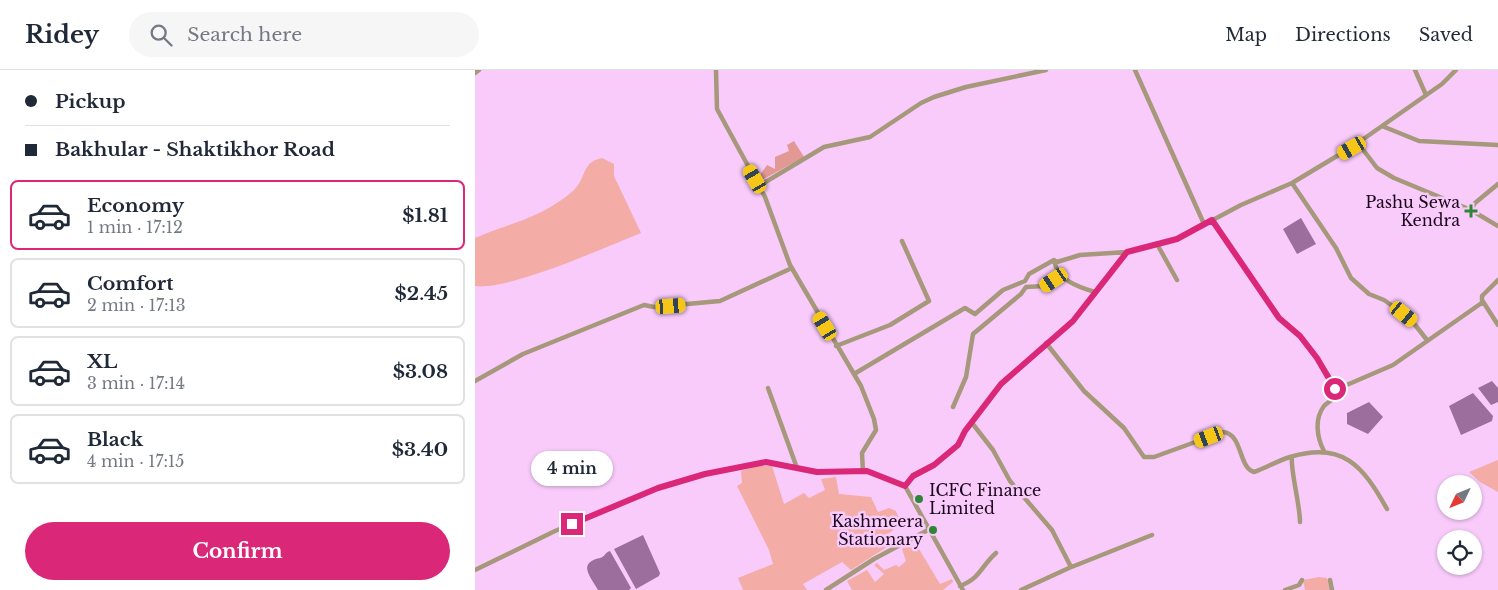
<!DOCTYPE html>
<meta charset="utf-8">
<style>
:root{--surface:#fff;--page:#f6f6f7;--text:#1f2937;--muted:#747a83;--line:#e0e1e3;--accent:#db2777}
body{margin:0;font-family:"Libre Baskerville",serif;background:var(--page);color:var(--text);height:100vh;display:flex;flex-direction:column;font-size:19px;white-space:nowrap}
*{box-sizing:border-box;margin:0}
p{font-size:16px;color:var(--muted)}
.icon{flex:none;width:28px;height:28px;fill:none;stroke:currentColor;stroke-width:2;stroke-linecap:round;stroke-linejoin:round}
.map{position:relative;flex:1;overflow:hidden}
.details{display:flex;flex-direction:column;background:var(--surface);width:475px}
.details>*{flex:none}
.top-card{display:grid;align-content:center;height:110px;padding:0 25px;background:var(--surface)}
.needle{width:32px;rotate:227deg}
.controls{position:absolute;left:962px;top:405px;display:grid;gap:10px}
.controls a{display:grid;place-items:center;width:45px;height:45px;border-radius:50%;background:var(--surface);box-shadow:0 1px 4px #0004;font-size:25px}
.end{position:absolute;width:22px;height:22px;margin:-11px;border:6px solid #db2777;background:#fff;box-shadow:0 0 0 2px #fff}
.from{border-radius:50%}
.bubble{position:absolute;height:35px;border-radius:18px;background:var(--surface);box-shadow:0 1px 4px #0004;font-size:16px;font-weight:700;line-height:35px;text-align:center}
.car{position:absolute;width:15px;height:30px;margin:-15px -8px;border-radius:6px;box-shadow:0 0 4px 1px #0007;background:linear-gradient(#f5c518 24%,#345 0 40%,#f5c518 0 76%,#345 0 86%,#f5c518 0)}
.top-card b{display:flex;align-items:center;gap:18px;height:48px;font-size:19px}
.top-card b+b{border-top:1px solid var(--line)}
.top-card i{width:12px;height:12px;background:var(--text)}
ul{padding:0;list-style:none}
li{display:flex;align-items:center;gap:15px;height:70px;margin:0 10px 8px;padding:0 15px;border:2px solid var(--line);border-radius:8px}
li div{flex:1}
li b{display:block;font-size:19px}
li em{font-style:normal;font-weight:700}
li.selected{border-color:var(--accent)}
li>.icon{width:45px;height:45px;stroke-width:1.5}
.button{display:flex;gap:10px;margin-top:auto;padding:10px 25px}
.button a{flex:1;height:58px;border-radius:30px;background:var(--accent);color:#fff;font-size:20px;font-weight:700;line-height:58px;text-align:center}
header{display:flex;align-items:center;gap:30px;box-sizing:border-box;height:70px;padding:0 25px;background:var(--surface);border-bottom:1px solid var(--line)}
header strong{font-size:24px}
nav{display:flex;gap:28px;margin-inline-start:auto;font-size:18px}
.search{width:350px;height:45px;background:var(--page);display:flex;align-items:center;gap:12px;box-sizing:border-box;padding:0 18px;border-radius:28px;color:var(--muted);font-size:19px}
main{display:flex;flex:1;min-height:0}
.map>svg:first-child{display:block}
.green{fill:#f3aca6}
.forest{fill:#e29994}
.water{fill:#9b6e9e}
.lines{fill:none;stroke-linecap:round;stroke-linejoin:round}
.minor{stroke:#a6987a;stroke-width:4.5}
.route{stroke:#db2777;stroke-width:6}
.poi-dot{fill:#2e8533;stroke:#f8cbfb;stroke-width:2}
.labels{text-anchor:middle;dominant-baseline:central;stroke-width:5;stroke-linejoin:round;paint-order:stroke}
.poi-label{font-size:16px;fill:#1b081c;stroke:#f8cbfb;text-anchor:end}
</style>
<header>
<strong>Ridey</strong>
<div class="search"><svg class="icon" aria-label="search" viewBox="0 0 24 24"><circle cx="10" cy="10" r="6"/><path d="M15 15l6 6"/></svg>Search here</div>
<nav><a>Map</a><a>Directions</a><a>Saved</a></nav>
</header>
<main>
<section class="details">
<div class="top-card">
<b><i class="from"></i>Pickup</b>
<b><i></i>Bakhular - Shaktikhor Road</b>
</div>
<ul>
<li class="selected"><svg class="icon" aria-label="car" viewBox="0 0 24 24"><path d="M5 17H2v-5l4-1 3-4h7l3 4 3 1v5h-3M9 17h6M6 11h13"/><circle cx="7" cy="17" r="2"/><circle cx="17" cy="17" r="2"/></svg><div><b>Economy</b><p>1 min · 17:12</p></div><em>$1.81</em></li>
<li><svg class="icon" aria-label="car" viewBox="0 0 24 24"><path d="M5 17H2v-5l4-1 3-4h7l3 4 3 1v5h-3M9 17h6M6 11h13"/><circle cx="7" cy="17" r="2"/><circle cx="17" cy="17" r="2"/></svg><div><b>Comfort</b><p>2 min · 17:13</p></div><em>$2.45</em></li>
<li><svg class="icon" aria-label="car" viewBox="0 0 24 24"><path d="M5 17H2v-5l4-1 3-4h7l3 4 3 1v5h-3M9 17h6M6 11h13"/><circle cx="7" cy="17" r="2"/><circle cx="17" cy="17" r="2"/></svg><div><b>XL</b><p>3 min · 17:14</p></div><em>$3.08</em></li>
<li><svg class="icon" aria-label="car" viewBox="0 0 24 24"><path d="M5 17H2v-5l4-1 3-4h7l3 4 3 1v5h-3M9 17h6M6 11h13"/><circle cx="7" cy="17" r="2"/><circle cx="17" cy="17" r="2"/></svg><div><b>Black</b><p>4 min · 17:15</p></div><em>$3.40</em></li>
</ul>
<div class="button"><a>Confirm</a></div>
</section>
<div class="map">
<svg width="1023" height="520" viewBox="0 0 1023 520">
<rect width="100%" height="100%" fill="#f8cbfb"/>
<!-- green -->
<path class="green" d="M127,88L139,94V106L166,163C131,177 33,221 0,216V168C37,152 65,149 98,121C112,108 106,92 127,88Z
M1023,390V422L1005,412L994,402Z
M283,396H297L309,434L329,423L334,428L350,420L346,409L361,407L364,424L396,427L403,442L414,438L421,441L426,454L409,467L415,475L376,500L367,492L328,514L332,520H268L263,508L298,494L294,480L262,416L267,413L266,401Z
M432,473L440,481L444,479L465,514L477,509L478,512L468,520H377L372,511L392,500L400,512L409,504L399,495L402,493L409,500L421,495L424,497L431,491L427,479Z
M844,507L852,508L855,520H830L828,510Z"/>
<!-- forest -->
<path class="forest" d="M319,71L329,87L285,111L282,105H285L292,95L300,99V87L314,81L312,75Z"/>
<!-- water -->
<path class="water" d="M826,148L841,174L822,184L808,159Z
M1017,311L1023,318V332L1016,335L1003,318Z
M998,323L1018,346L1017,351L986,365L974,336Z
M894,332L908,347L893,364L872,354V343Z
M168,465L185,503L184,506L161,519L139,479Z
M135,481L156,518L154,520H123C114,505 103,493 125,488C131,486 129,483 135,481Z"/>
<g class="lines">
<!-- minor -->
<path class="minor" d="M241,0L242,39L290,127L315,195L386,316L399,349L401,360L387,383L388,402
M660,0L729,154
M940,0L951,25
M0,3L4,0
M907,56L944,71L1023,75
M883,73L902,98L919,108L996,140L1023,156
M817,113L861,178L876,208L894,224L909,230L922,239L937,251L952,270
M284,116L349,77L395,67L446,33L459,27L491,17L571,0
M996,140L1000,133L1023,114
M737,150L804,248L825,266L842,288L855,308L861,325C858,330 853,332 849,336C839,349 842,368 849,381
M682,174L702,210
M579,190C582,210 603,217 620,222
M1023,210L1007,226V230L1023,255
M571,273L609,321L649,358L669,387H679L748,362C768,364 763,397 779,402C791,398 802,391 815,387C868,371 888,396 912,439
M361,276L415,255L454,231L427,171
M379,304L490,238L500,244L528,220L550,211L554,204L579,190L582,192L605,185L652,182
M0,311L48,284L169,235L179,237L245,231L317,198
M293,318L322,398
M860,320L918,295L1008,232
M478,337L491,307L498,264L546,224L551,217L570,216L585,205
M497,353L518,380L535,411L577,460L596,497
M817,387C815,398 825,435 825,452
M430,416L438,406L459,395L483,375L490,361L526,314L598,251L652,182L702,169L766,135L817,113L877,77L967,14L981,0
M430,416L488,520
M0,500L80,461L183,418L230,404L291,392L342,402L392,401L430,416
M855,510L857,520
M485,516C506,508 506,496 521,483
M351,520L399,489L453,460
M546,520L594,498L677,465
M810,520L824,515L827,510"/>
</g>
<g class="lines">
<!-- route -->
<path class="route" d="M97,454L183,418L230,404L291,392L342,402L392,401L430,416L438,406L459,395L483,375L490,361L526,314L598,251L652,182L702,169L737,150L804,248L825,266L842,288L860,319"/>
</g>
<!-- markers -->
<g class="poi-dot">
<path d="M993.5 133.5h5v5h5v5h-5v5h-5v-5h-5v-5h5z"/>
<circle cx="444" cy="429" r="5"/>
<circle cx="458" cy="460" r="5"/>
</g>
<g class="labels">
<!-- poi labels -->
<g class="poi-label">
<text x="985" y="132">Pashu Sewa<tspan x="985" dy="18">Kendra</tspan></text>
<text x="454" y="420" text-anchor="start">ICFC Finance<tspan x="454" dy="18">Limited</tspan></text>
<text x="448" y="451">Kashmeera<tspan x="448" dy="18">Stationary</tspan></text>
</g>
</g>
</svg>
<div class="controls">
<a><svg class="needle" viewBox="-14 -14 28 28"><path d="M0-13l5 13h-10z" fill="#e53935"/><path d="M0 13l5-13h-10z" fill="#747a83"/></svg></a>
<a><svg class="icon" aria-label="locate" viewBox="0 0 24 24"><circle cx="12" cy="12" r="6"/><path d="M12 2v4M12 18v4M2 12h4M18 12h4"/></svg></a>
</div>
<i class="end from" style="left:860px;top:319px"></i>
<i class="end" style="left:97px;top:454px"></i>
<div class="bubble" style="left:56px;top:381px;width:82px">4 min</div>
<i class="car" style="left:877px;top:78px;rotate:240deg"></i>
<i class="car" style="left:280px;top:109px;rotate:330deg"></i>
<i class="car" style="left:579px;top:210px;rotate:236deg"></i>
<i class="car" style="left:196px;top:236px;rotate:86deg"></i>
<i class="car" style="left:929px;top:244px;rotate:129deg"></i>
<i class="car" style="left:350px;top:256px;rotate:329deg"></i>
<i class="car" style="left:734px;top:367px;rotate:249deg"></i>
</div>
</main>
